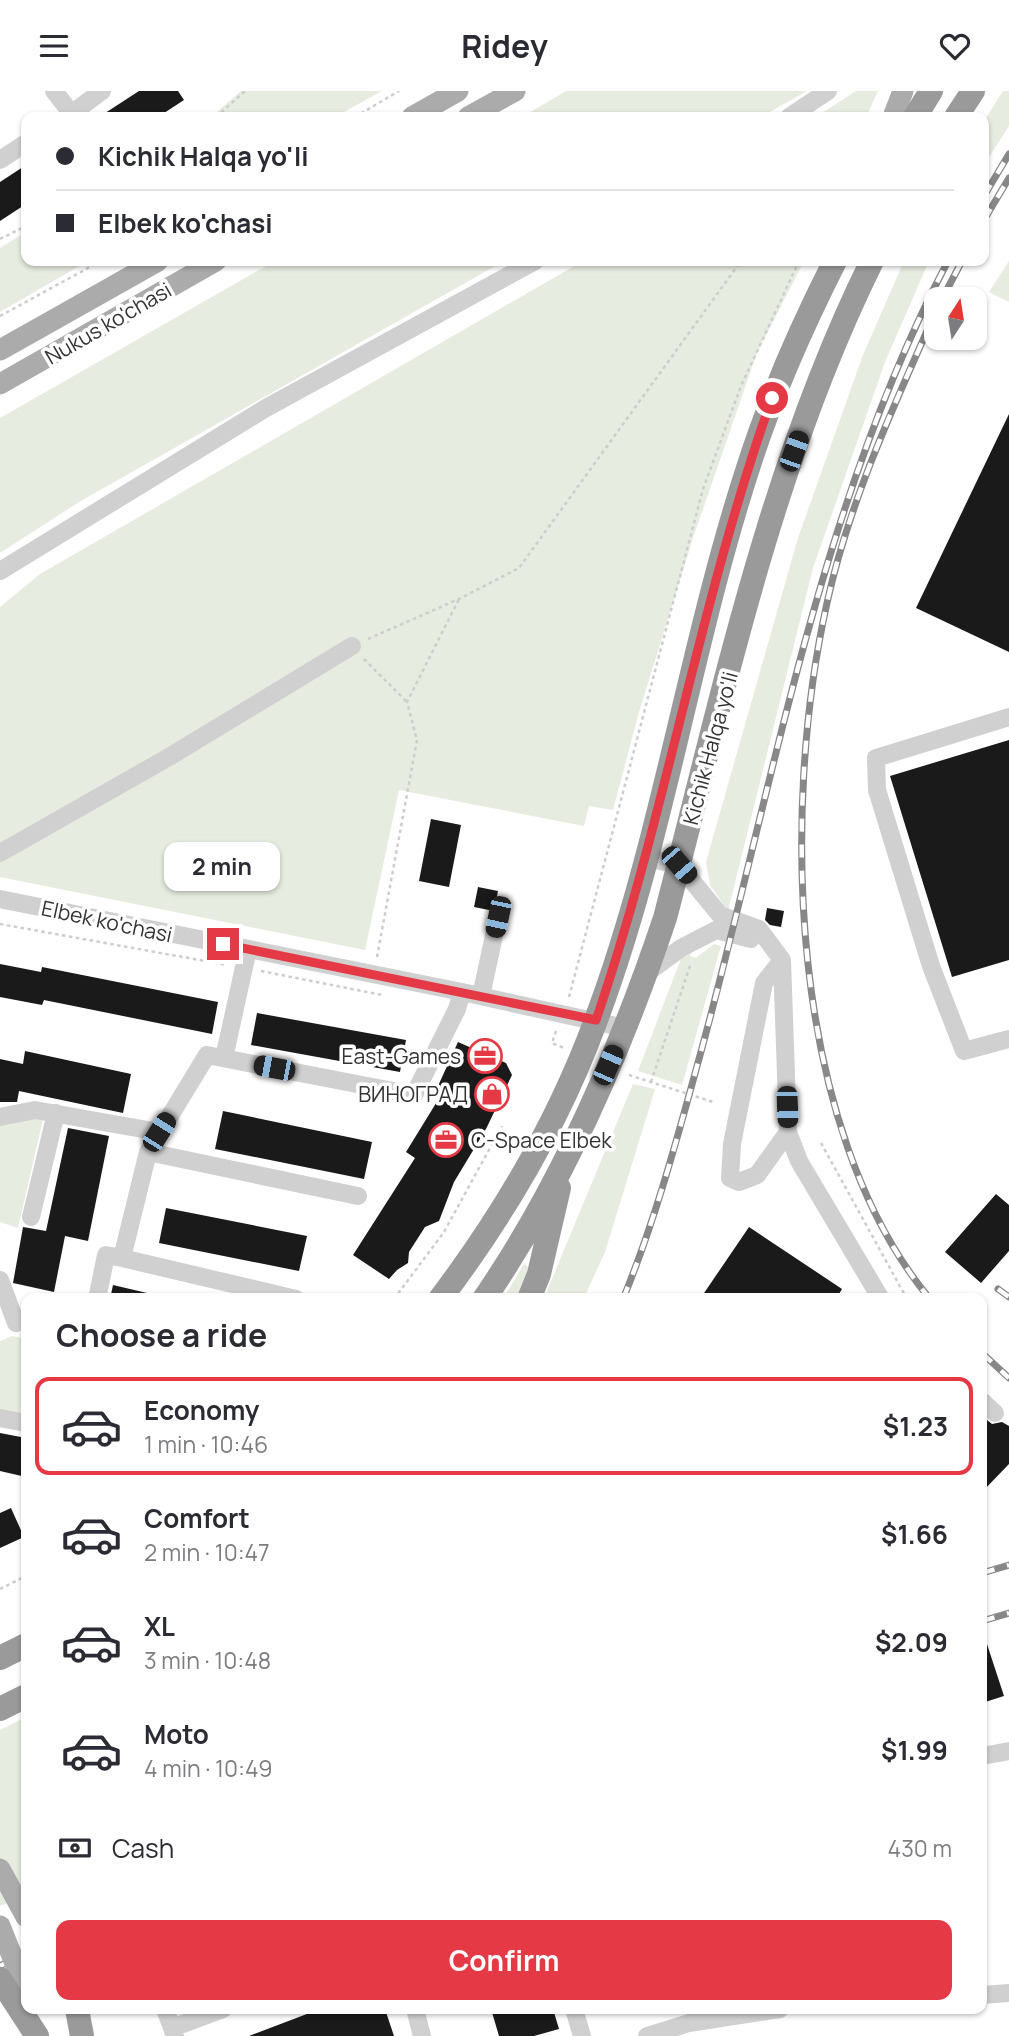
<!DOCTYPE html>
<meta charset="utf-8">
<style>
:root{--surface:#fff;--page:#f2f2f3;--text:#2b2b33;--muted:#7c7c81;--line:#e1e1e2;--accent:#e63946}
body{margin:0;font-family:Manrope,sans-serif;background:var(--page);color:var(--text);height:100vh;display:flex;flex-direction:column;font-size:26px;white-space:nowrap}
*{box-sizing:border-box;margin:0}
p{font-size:23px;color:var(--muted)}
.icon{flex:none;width:38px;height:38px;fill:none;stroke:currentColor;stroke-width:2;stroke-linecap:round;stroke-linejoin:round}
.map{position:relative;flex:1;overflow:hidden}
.panel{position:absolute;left:21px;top:1202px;width:966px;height:721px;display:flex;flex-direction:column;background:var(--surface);border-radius:14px;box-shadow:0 2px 5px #0004}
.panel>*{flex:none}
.hud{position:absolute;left:21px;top:21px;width:968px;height:154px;border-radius:14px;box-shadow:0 2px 5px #0004;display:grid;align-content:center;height:154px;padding:0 35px;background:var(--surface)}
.needle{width:46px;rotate:12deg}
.buttons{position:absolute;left:924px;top:196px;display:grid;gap:14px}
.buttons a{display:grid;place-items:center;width:63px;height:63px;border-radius:14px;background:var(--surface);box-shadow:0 2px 5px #0004;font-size:35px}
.end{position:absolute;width:32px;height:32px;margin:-16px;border:9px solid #e63946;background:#fff;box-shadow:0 0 0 4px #fff}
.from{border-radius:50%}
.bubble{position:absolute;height:49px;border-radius:14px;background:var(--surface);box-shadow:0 2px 5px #0004;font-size:23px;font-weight:700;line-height:49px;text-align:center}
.car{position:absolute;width:21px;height:42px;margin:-21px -10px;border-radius:9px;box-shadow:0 0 5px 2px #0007;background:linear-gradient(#222 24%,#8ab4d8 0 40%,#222 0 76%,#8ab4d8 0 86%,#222 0)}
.hud b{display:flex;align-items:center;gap:24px;height:66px;font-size:26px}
.hud b+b{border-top:2px solid var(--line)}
.hud i{width:18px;height:18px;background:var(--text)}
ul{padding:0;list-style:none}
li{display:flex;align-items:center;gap:21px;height:98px;margin:0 14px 10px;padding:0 21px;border:4px solid transparent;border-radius:14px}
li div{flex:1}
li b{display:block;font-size:26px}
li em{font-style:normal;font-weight:700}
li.on{border-color:var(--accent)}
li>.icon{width:63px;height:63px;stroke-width:1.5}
h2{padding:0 35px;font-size:32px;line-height:84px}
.pay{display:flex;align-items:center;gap:18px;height:77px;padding:0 35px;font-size:26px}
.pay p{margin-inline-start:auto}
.button{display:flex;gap:14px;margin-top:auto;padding:14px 35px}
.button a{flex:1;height:80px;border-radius:14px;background:var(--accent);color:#fff;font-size:28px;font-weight:700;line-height:80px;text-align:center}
header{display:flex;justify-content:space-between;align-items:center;height:91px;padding:0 35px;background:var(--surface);font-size:32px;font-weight:700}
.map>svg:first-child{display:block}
.green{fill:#e6ecdf}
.building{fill:#1a1a1a}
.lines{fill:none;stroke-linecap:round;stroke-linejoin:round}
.path{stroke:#cdcdcd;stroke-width:2.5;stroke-dasharray:3.5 3.5;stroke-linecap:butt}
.minor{stroke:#d0d0d0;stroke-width:18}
.major{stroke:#ababab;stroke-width:21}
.highway{stroke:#9a9a9a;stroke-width:24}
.rail-casing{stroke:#888;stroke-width:7}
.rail{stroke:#fff;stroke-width:4.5;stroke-dasharray:13;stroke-linecap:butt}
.major-bridge{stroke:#ababab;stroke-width:21}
.highway-bridge{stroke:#9a9a9a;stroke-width:24}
.route{stroke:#e63946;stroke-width:9}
.labels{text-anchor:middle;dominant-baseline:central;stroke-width:7;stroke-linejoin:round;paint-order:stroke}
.street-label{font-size:21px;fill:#333;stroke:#fff}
.poi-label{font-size:21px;fill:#333;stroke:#fff;text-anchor:end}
</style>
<header><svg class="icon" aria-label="menu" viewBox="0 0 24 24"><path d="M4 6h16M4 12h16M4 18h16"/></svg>Ridey<svg class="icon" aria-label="heart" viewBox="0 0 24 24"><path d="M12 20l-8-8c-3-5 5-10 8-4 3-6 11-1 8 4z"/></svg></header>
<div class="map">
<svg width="1009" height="1945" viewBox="0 0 1009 1945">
<rect width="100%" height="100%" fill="#fff"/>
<!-- green -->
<path class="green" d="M241,0H382L335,26H211Z
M566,0H807L761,26H522Z
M856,0H878L866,26H816Z
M1003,0H1009V35L984,74V30Z
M26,141V170H88L0,221V157Z
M275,170H504L79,411L0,462V327Z
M583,170H804L757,262L693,447L639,621L613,719L589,715L584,735L399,699L365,859L0,786V516L40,483Z
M904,170H929L885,271L813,477L728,820L710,794L706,771L798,447L863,264Z
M1009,170V211L989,201Z
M714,853L721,855L682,994L638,980L682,865L692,859L690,865L696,867Z
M633,993L655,998L605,1161L584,1207H544Z
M0,1018L43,1028L18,1137L0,1131Z
M524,1173L531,1178L519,1207L503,1208Z
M12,1245L26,1248V1326L0,1320V1250Z
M26,1626V1805L0,1815V1639Z"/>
<!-- building -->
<path class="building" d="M139,0H178L184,9L158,26H99Z
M26,74V113L0,130V91Z
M1009,323V561L916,517Z
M1009,649V869L952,886L890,685Z
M431,728L461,734L449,796L419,790Z
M478,796L498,800L495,815L489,819L474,816Z
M767,817L784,820L781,836L770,834L765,829Z
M0,873L41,881L42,876L218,911L212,943L44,909L42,914L0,906Z
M257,922L406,949L400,981L251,954Z
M458,951L506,972L512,984L486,1038L454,1091L439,1130L425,1136L409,1161L408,1172L397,1179L389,1188L353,1164L415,1067L406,1061L438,1009L433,1006Z
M25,960L131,983L123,1022L19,1000L17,1011H0V968L23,973Z
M223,1020L372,1051L364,1088L215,1058Z
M68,1037L109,1045L88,1150L65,1145L54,1201L13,1192L23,1136L46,1140Z
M996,1103L1009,1114V1160L981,1192L945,1161Z
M166,1117L307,1145L299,1180L159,1152Z
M749,1136L842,1198L836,1208H700Z
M113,1194L147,1202V1208H110Z
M982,1325L992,1333L1002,1331L1009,1335V1373L982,1401Z
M0,1342L26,1347V1386L0,1380Z
M11,1417L24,1446L0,1457V1422Z
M984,1544L1004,1605L982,1612V1545Z
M320,1918H385L394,1945H249Z
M491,1918H524L525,1922L553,1918L559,1938L534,1945H499Z"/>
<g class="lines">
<!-- path -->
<path class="path" d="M216,26L245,0
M355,26L399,0
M0,148L26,135
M0,225L101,170
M368,548L459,508L519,477L741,170
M364,568L407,611
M0,833L227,874
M377,866L417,649L407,611L459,508
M261,880L382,904
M569,906L703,398L741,295L799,170
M556,940L552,952L564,957
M629,984L713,1011
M651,991L691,872
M821,1052L907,1208
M394,1208L444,1141L502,1035
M0,1498L26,1485"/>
<!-- minor -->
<path class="minor" d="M54,0L72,23
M67,26L102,0
M789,26L828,0
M0,69L26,52
M0,480L266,317L535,170
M1009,626L876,667L877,699L931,875L964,960L1009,948
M0,762L169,666L352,555
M646,767L679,774L720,824L759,838L782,869L788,1041L799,1070L881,1208
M0,808L462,901L625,937
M782,869L764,892L732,1053L730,1087L739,1091L757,1084L788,1041
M647,882L681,857L716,839L751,848
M481,905L498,826
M224,967L248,858
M0,1026L35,1019L159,1041
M148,1061L358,1105
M31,1126L56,1022
M0,1189L16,1232
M97,1208L106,1164L122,1167
M296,1208L122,1167L148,1061L207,964L414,1004L457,918L462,901
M982,1310L995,1322
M0,1327L26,1332
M982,1665L1009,1660
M982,1904L1009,1902
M165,1918L175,1945
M415,1918L422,1945
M574,1918L582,1945
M172,1937L223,1918
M647,1945L689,1932L780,1918"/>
<!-- major -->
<path class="major" d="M412,26L458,0
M468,26L515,0
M893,26L903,0
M0,259L158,170
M0,293L216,170
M0,1778L26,1826"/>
<!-- highway -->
<path class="highway" d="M915,26L931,0
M956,26L973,0
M440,1208C505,1122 559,1030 596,929C663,750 689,558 748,377C771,305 801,237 835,170
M484,1208C563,1093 621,958 665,827C723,605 770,376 872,170
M529,1208L539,1183L559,1097
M0,1567L26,1554
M0,1618L26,1605
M77,1918L82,1945"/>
<!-- rail casing -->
<g class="rail-casing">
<path id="rail" d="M984,105L1009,63
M984,129L1009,87
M942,208L962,170
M998,1198L1009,1206
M623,1208C655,1130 677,1048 699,968C773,699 817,418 948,170
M930,1208C788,1037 781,718 827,512C849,411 894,314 936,220
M982,1262L1009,1287
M982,1482L1009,1474
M982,1530L1009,1522
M0,1875L26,1861
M0,1903L26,1889"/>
</g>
<!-- rail -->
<use href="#rail" class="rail"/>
<!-- major-bridge -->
<path class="major-bridge" d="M0,1835L26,1900"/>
<!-- highway-bridge -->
<path class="highway-bridge" d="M0,1888L37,1945"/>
</g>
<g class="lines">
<!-- route -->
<path class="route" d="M223,853L596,929C666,725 699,511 772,307"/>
</g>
<!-- icons -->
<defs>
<g id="office-ring" transform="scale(1.75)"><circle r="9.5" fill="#fff" stroke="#e63946" stroke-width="1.5"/><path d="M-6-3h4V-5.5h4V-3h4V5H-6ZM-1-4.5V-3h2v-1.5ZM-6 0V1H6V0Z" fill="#e63946"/></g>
<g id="shop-ring" transform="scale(1.75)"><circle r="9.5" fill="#fff" stroke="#e63946" stroke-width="1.5"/><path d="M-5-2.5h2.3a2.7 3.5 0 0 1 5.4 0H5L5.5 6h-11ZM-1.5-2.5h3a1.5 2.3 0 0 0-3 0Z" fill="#e63946"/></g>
</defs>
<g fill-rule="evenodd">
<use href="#office-ring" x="485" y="965"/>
<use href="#shop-ring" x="492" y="1003"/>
<use href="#office-ring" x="446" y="1049"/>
</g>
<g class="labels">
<!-- street labels -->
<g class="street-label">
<text transform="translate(108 232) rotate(-30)">Nukus ko'chasi</text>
<text transform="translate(710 657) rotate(-75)">Kichik Halqa yo'li</text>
<text transform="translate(107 830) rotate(12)">Elbek ko'chasi</text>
</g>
<!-- poi labels -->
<g class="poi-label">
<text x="461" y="965">East-Games</text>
<text x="468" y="1003">ВИНОГРАД</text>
<text x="471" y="1049" text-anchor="start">C-Space Elbek</text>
</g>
</g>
</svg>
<div class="buttons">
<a><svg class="needle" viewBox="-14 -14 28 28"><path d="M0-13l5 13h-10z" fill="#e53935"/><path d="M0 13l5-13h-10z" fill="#7c7c81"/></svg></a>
</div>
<i class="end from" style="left:772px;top:307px"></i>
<i class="end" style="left:223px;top:853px"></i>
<div class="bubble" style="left:164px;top:751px;width:116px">2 min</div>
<i class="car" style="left:794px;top:360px;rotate:20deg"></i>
<i class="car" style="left:679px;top:774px;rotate:139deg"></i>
<i class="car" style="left:498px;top:826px;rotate:192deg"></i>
<i class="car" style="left:608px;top:974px;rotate:24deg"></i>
<i class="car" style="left:274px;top:977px;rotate:281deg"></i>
<i class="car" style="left:787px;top:1016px;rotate:178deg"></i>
<i class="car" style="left:159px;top:1041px;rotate:32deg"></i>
<div class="hud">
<b><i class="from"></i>Kichik Halqa yo'li</b>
<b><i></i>Elbek ko'chasi</b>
</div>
<section class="panel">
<h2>Choose a ride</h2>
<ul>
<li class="on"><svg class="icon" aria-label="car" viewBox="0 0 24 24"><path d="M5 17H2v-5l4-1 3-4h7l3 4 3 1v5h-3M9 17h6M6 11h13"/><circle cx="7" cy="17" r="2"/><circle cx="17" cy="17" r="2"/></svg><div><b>Economy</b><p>1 min · 10:46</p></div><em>$1.23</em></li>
<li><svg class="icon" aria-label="car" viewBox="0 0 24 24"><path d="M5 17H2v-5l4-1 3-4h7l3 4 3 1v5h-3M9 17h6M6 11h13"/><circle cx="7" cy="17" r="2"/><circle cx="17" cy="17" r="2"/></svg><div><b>Comfort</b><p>2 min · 10:47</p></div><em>$1.66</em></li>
<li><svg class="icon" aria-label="car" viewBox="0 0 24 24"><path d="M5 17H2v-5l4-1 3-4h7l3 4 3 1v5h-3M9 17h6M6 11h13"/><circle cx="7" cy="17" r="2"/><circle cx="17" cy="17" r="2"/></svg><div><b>XL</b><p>3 min · 10:48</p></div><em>$2.09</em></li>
<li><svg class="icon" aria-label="car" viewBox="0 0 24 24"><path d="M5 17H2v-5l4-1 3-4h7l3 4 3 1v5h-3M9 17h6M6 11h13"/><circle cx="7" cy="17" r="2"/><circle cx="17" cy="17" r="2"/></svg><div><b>Moto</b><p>4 min · 10:49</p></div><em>$1.99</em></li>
</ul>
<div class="pay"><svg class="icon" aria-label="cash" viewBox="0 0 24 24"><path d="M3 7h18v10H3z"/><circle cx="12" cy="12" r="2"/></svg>Cash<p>430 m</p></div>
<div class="button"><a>Confirm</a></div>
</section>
</div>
